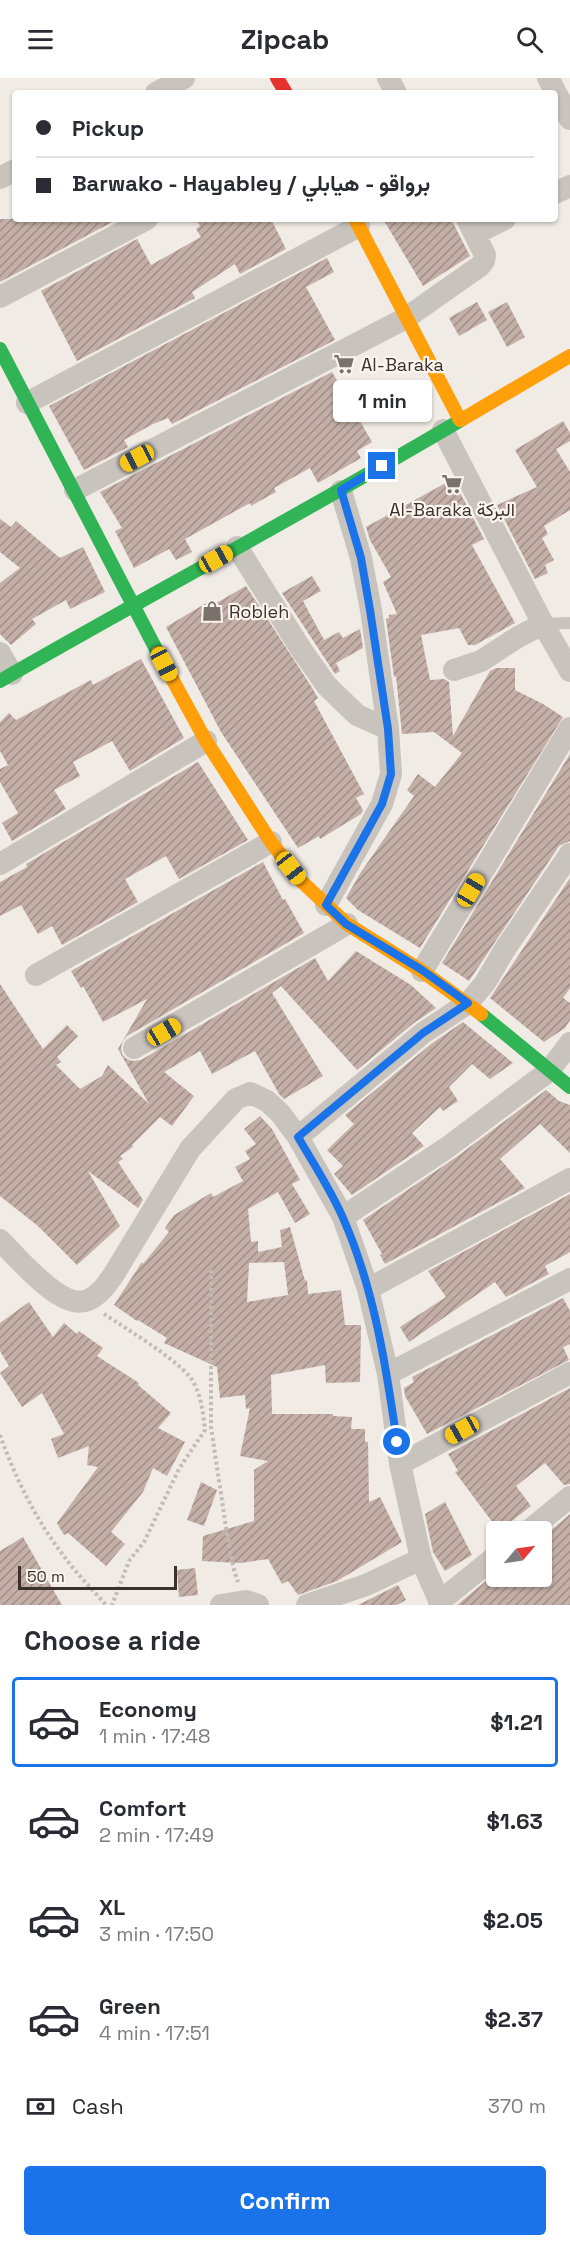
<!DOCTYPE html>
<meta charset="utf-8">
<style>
:root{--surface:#fff;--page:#f2f2f3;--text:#2b2b33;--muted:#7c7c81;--line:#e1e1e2;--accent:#1a73e8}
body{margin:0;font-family:"Space Grotesk",Vazirmatn,sans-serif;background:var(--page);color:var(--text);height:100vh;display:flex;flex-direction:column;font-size:22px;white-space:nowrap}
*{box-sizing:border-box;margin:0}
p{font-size:20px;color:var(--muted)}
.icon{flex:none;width:33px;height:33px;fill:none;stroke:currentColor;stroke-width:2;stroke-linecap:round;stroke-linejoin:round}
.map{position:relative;height:1527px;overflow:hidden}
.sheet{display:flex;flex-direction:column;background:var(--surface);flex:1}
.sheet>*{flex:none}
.hud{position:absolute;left:12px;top:12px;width:546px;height:132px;border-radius:6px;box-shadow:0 2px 4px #0004;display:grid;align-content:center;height:132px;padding:0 24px;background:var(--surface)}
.needle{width:39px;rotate:61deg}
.fabs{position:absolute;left:486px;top:1443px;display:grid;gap:12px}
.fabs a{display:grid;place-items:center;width:66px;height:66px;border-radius:6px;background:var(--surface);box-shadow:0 2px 4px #0004;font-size:30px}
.scale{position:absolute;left:18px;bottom:15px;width:159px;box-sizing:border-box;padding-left:6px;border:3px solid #3b302b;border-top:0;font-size:16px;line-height:21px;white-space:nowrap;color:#3b302b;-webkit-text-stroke:4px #fbf5ee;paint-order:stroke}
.end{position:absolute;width:27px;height:27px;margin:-14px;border:8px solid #1a73e8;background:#fff;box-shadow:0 0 0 3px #fff}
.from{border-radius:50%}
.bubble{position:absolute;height:42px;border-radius:6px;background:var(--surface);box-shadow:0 2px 4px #0004;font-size:20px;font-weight:800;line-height:42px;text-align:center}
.car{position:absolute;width:18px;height:36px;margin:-18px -9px;border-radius:8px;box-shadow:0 0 4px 2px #0007;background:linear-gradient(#f5c518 24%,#345 0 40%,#f5c518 0 76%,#345 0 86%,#f5c518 0)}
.hud b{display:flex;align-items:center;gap:21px;height:57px;font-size:22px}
.hud b+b{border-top:2px solid var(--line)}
.hud i{width:15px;height:15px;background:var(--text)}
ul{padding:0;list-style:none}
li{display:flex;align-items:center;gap:18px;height:90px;margin:0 12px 9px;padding:0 12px;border:3px solid transparent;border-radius:6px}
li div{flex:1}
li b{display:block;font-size:22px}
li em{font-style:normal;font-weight:800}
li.active{border-color:var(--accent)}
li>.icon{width:54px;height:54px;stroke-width:1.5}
h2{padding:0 24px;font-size:27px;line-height:72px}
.pay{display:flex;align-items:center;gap:15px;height:66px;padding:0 24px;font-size:22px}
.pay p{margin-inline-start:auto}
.button{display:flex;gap:12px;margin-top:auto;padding:12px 24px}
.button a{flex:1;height:69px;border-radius:6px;background:var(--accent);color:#fff;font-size:24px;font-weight:800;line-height:69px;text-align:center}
header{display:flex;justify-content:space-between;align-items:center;height:78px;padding:0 24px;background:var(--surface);font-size:27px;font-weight:800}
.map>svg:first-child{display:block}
.building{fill:url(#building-hatch);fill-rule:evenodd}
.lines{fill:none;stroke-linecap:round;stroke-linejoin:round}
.path{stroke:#c2bbb6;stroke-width:4;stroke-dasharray:3 3;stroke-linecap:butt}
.lane{stroke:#c9c3be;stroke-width:12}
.street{stroke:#c9c3be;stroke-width:22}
.fast{stroke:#30b455;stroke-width:14}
.slow{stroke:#ff9f0a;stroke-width:14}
.jam{stroke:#e5322d;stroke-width:14}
.route{stroke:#1a73e8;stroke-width:8}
.labels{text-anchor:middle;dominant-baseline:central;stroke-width:4.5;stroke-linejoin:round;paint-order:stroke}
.poi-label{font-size:18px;fill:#3b302b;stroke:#fbf5ee;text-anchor:start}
</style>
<header><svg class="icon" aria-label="menu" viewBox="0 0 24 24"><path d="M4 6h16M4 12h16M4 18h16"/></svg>Zipcab<svg class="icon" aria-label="search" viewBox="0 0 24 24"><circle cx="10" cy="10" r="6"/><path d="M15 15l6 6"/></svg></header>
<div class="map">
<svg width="570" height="1527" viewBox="0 0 570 1527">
<defs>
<pattern id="building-hatch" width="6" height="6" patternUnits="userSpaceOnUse" patternTransform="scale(1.5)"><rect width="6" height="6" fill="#c3afa7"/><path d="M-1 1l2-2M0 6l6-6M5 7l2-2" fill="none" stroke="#a08f88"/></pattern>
</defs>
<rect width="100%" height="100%" fill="#f0ebe5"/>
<!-- building -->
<path class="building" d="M0,141H118L0,204Z
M196,141H253L255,144L261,141H271L286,171L240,196L235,186L192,214L195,220L77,283L41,213L137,161L151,187L201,159L196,151L200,148Z
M383,141H451L470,178L423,208Z
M327,180L334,194L306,209L335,262L172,346L168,340L153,346L124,362L128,369L84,392L49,328Z
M477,224L487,242L459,258L449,240Z
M507,224L525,259L507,269L488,234Z
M332,294L346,318L350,316L361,336L357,338L372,364L357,373L361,380L318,405L310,390L274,410L276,414L251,428L250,425L185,461L192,474L176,482L169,471L134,490L115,453L122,450L100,414Z
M563,343L570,355V363L556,371L570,394V432L544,448L548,456L542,460L554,482L545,487L548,495L535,501L497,427L537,409L515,372Z
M453,401L484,461L472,467L515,545L475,567H468L459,550L421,557L430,602L444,601L449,604L453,658L490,593L496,590H515V612L543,626L563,639L420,870L358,832L346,820L361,794L414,718L407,712L418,696L435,709L462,675L434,654L402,656L396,598L394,599L386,541L389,540V537L397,536L383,504L391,499L370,462L366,449Z
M0,441L11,449L16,443L60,480L83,469L105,514L70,531L66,522L32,541L36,546L11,567L0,556V505L20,490L0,474Z
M312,498L321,513L303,523L324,562L339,554L343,560L360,551L363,570L336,585L340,593L335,596L282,515Z
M246,508L311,608L318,620L314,623L364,716L356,720L363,732L361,736L320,761L319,758L298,770L221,654L166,549L208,524L211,528Z
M141,581L184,660L130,693L112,663L73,684L80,698L54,712L66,731L12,763L2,745L18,735L0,704V691L8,687L0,673V644L9,635L16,642L91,602L93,607Z
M570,676V763L559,768L469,903L442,885Z
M198,684L248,762L179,801L166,778L125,801L138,824L62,867L52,848L38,856L21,827L0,838V804L27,789L26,786Z
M263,784L283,822L285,821L304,855L127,958L123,963L121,969L122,976L127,981L133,983L141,982L315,880L328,903L356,873L411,907L436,930L414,945L357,992L281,908L272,915L323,998L284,1021L279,1016L255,973L212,996L200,973L164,994L194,1018L172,1048L160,1039L132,1067L133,1069L120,1078L123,1081L118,1084L143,1122L138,1130L88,1093L120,1148L77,1187L38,1148L0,1118V906L43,971L67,947L78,958L57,979L61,984L56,987L80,1011L102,998L108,987L149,1026L118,971L147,921L103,944L83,908L81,910L71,893Z
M570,800V910L563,920L570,925V942L565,950L544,964L490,920Z
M463,944L513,985L490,1001L472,986L449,1009L458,1023L443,1033L440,1029L412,1055L424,1068L352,1117L334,1096L343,1088L327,1072L354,1046L345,1037L431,966Z
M546,1012L559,1023L570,1027V1075L540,1046L500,1081L525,1110L385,1186L380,1177L382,1176L363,1142L455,1080Z
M260,1038L272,1051L300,1102L292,1106L310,1136L295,1145L278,1114L248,1131L251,1164L258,1163V1174L282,1169L280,1152L290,1149L305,1203L307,1202L308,1216L341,1212L345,1247H361L360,1304L326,1305L325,1287L271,1297L272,1336H333V1338L352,1339L351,1351H365V1364H368L369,1424L380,1419L402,1464L337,1503L298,1517L288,1503L282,1506L268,1481L240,1485L202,1483L203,1458L254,1443V1392L268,1383L240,1378L250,1330L246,1331L245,1317L220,1320L217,1289L164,1265L167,1260L138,1242L137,1243L114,1227L142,1184L143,1186L169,1154L165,1150L174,1137L211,1115L213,1119L243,1103L235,1089L250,1081L245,1073L256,1066L244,1051ZM284,1184L288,1217L247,1224L249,1185Z
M570,1116V1174L545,1188L549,1196L506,1219L495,1204L409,1264L400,1249L446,1219L428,1193Z
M563,1220L570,1233V1266L563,1269L569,1282L427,1356L405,1318L404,1310L414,1304L412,1299Z
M29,1224L53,1259L64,1245L77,1256L79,1253L103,1270L97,1278L139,1305L138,1307L171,1335L158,1350L185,1364L167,1398L153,1390L143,1414L111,1454L125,1466L106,1488L68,1455L64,1457L57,1445L98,1389L87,1387L89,1368L58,1380L51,1361L64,1356L42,1315L22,1329L0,1295L9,1288L0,1273V1245Z
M570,1310V1406L564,1407L545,1385L516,1408L531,1428L499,1453L455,1394L458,1393L448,1376Z
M201,1404L217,1412L204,1448L187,1442Z
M445,1424L472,1477L445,1493L433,1474L425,1436Z
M570,1436V1527H457L492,1498H542V1460Z
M23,1459L35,1480L62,1527H0V1473Z
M195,1490L198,1517L179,1519L177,1492Z
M398,1507L406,1522L397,1527H358Z"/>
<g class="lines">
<!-- path -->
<path class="path" d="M211,1192V1349L227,1456L234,1492L238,1504
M104,1236C128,1252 172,1278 190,1299C201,1314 203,1334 205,1352L179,1391L144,1464L129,1483L112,1527
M0,1357C15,1399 36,1442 63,1477C76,1495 92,1511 106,1527"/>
<!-- lane -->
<path class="lane" d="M543,546L570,545"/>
<!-- street -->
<path class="street" d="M388,0L396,15
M548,0L570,41
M156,15L184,0
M0,100L15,92
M555,115L570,108
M475,156L505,141
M0,219L147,141
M27,325L359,148
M443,352L543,546L570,593
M75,412L406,240L480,188L484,183L485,177L467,141
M237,469L301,571L327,608L357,637L388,651
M0,575L12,596
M454,592L481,583L518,559L543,546
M0,786L206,663
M326,827L382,726L391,696L388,651L371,532L361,480L341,413
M422,893L570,650
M36,897L271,764
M134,970L347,846
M298,1059L423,955L468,925L485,905L505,871L570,776
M343,1139L448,1069L549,993L570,965
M0,1162C17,1179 62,1234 88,1222C100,1217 107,1206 114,1196L190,1071L236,1021L250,1015L267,1023L280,1035L298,1059L343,1139L368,1211L388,1296L400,1386L421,1481L441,1527
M368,1211L570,1101
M388,1296L570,1201
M400,1386L570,1295
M527,1454L570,1419
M439,1524L496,1478
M221,1527L246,1523L258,1527
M307,1527L366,1507L421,1481"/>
<!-- fast -->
<path class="fast" d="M0,271L158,575
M0,603C153,515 309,432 461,342
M481,936L570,1009"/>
<!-- slow -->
<path class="slow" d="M355,141L460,342
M461,342L570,278
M158,575L206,663L271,764L300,802L347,846L422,893L481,936"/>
<!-- jam -->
<path class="jam" d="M277,0L286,15"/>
</g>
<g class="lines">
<!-- route -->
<path class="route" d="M382,388L341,412L361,480L370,532L388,651L391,696L382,726L326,827L346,846L422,892L468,925L423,955L298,1059C313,1085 331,1112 343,1140C374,1210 386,1288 397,1364"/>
</g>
<!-- icons -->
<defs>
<g id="supermarket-bare" transform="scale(1.62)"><path d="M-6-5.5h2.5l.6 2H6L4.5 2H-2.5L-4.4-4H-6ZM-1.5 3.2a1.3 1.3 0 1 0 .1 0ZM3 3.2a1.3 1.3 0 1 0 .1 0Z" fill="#7a716c" stroke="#fbf5ee" stroke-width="2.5" paint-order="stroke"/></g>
<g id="shop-bare" transform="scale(1.62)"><path d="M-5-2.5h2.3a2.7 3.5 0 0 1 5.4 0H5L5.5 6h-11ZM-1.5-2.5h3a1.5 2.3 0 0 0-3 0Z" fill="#7a716c" stroke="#fbf5ee" stroke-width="2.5" paint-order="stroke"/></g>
</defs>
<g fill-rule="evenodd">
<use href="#supermarket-bare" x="344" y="286"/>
<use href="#supermarket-bare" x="452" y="406"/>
<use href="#shop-bare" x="212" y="533"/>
</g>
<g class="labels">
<!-- poi labels -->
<g class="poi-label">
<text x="361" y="286">Al-Baraka</text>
<text x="452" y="431" text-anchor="middle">Al-Baraka البركة</text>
<text x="229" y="533">Robleh</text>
</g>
</g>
</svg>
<div class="fabs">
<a><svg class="needle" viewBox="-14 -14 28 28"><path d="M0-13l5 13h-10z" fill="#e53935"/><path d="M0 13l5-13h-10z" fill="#7c7c81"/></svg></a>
</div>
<div class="scale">50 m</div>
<i class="end from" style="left:397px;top:1364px"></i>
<i class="end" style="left:382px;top:388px"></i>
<div class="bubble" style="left:333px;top:302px;width:99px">1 min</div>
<i class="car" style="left:137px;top:380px;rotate:242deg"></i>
<i class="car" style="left:216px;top:481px;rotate:61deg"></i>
<i class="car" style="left:164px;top:586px;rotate:152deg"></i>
<i class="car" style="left:291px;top:790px;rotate:142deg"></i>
<i class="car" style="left:471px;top:812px;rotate:31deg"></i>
<i class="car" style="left:164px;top:954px;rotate:60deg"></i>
<i class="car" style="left:462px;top:1352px;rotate:241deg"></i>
<div class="hud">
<b><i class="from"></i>Pickup</b>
<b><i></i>Barwako - Hayabley / برواقو - هيابلي</b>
</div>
</div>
<section class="sheet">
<h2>Choose a ride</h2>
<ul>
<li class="active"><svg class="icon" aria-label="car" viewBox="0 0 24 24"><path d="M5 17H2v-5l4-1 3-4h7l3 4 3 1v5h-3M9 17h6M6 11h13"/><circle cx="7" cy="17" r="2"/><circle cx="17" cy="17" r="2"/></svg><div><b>Economy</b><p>1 min · 17:48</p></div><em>$1.21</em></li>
<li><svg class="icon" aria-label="car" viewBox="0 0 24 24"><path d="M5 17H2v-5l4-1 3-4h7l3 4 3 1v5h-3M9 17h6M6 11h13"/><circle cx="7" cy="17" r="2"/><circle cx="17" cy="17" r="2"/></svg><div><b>Comfort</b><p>2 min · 17:49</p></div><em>$1.63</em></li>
<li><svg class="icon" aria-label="car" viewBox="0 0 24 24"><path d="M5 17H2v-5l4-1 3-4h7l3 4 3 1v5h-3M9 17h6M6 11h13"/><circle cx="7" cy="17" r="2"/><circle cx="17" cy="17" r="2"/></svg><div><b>XL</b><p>3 min · 17:50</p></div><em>$2.05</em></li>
<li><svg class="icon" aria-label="car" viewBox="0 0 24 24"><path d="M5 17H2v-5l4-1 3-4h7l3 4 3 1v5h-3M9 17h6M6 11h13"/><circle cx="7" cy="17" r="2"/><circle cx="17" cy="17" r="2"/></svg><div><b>Green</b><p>4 min · 17:51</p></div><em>$2.37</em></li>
</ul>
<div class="pay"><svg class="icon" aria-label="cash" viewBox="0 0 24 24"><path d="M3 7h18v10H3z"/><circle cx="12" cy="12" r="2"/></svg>Cash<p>370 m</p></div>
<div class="button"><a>Confirm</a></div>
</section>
